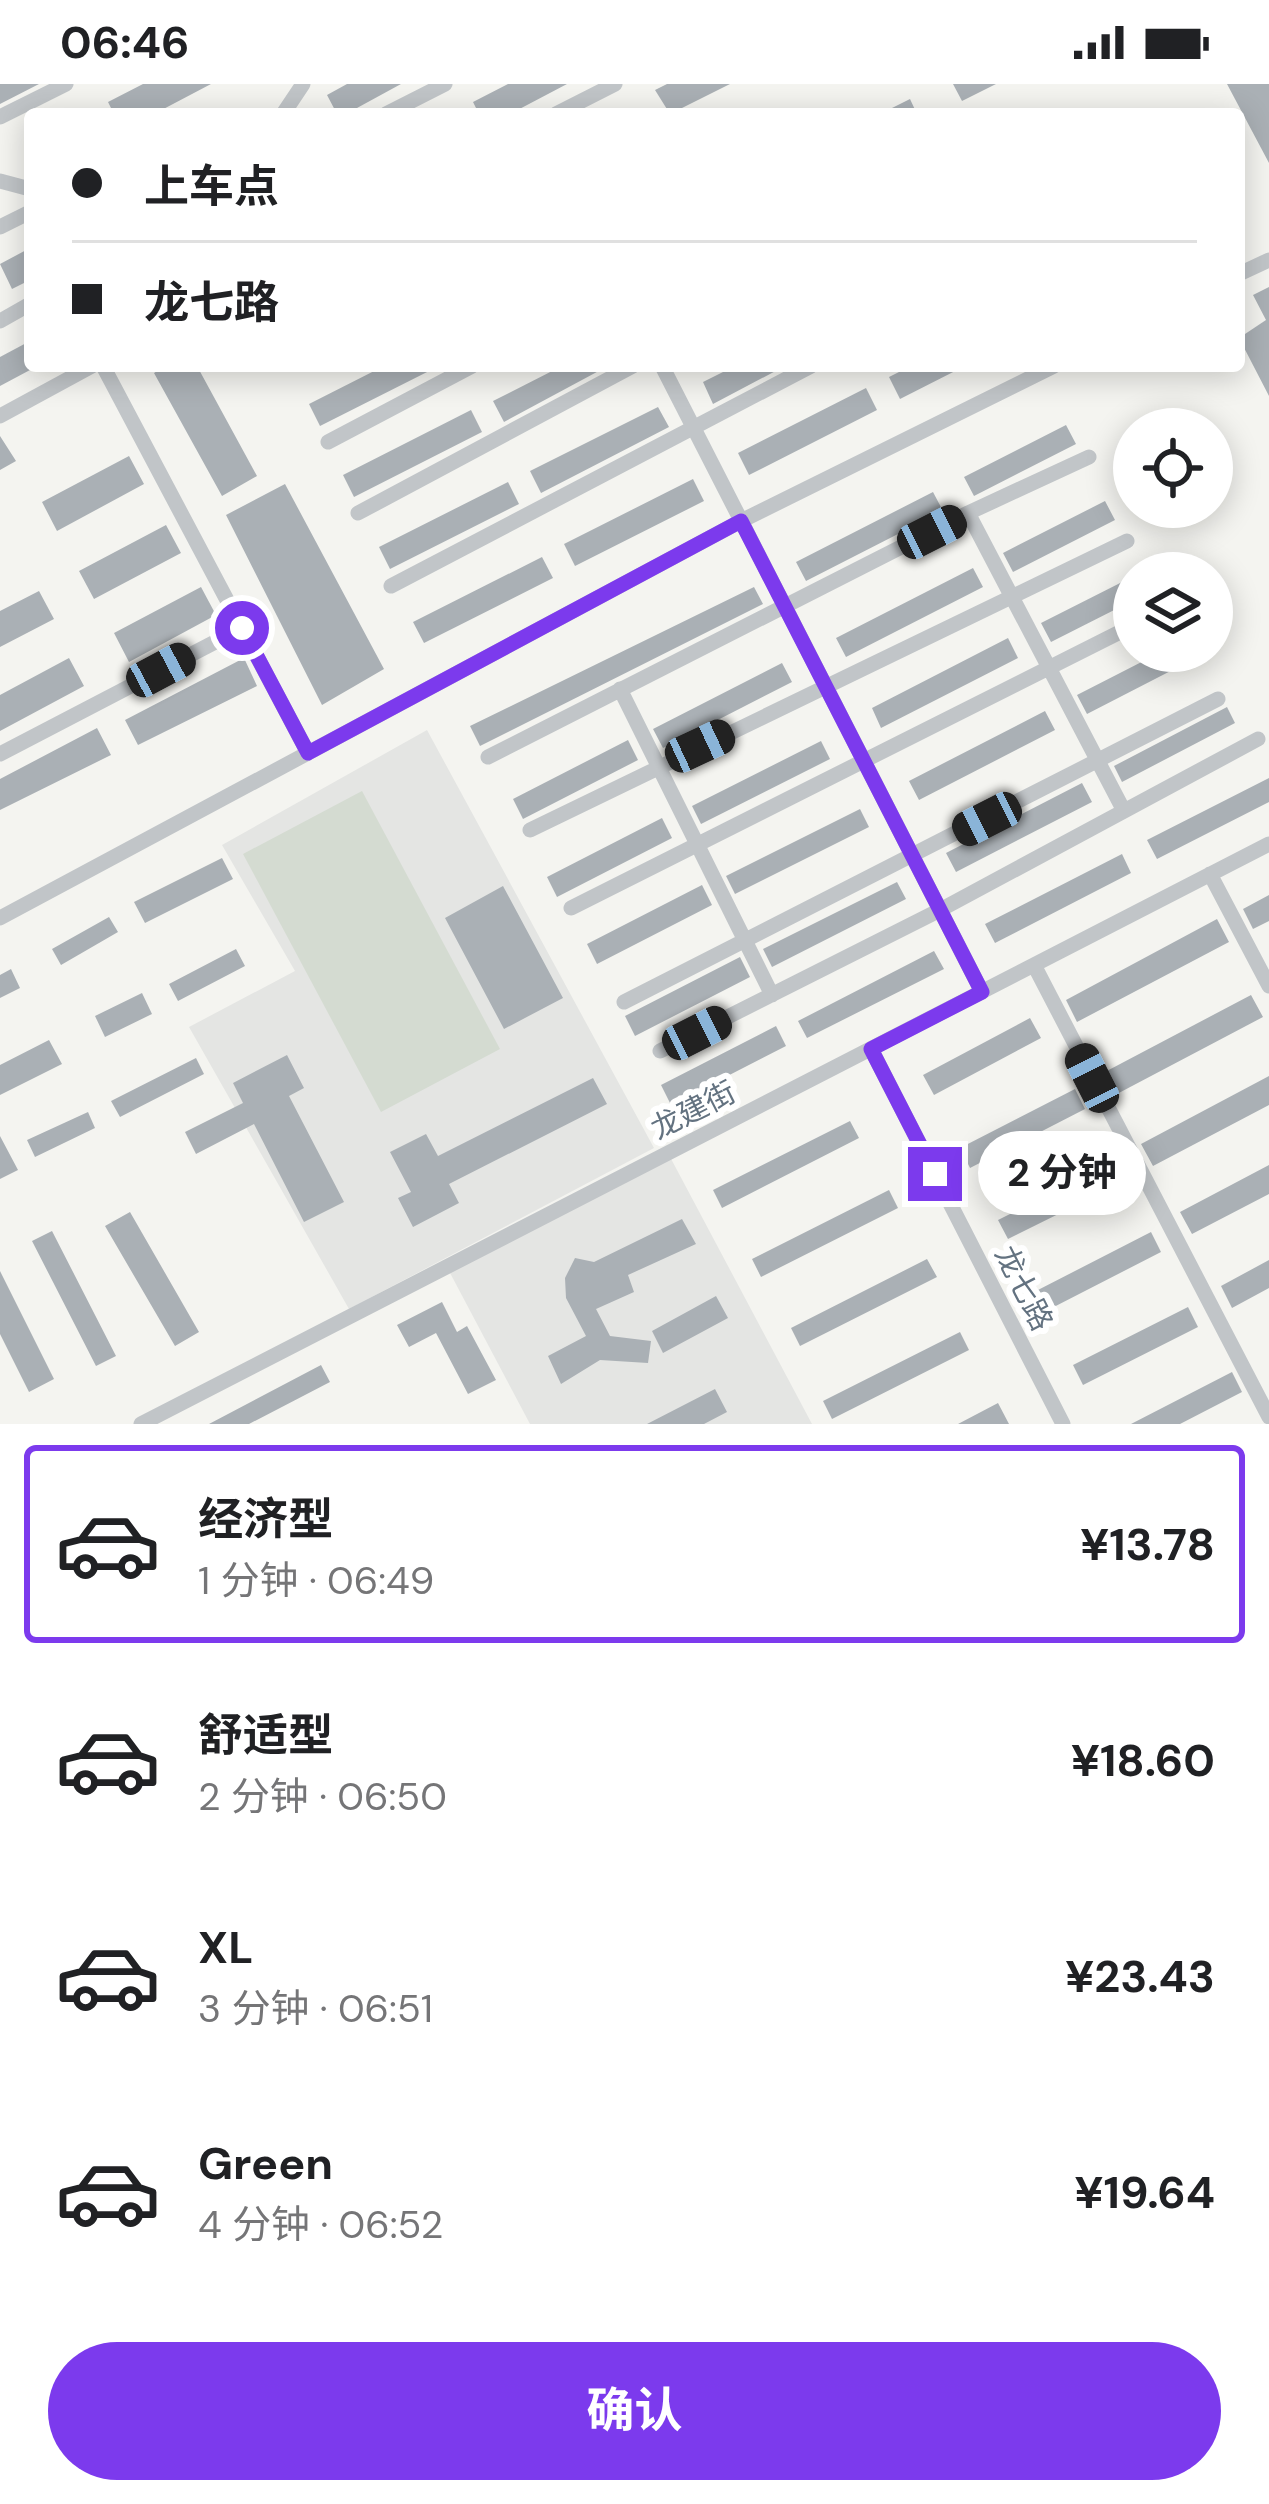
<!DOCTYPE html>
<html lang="zh">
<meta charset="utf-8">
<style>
:root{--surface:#fff;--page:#f2f2f2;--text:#202124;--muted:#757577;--line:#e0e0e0;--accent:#7c3aed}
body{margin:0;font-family:"DM Sans","Noto Sans SC",sans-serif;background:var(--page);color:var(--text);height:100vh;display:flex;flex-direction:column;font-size:45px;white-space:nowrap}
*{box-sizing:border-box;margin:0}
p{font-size:39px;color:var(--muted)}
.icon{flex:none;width:66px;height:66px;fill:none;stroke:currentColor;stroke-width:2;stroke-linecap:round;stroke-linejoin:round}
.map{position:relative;height:1340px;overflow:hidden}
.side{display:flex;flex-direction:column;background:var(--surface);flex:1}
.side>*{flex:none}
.banner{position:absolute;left:24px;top:24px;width:1221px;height:264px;border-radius:12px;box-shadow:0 6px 30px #0003;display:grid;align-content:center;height:264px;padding:0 48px;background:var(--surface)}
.controls{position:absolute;left:1113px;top:324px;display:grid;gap:24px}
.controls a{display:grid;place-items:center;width:120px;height:120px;border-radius:50%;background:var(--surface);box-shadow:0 6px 30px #0003;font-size:60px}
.end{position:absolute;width:54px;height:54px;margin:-27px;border:15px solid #7c3aed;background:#fff;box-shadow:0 0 0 6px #fff}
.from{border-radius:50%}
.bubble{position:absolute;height:84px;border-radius:42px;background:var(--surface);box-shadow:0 6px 30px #0003;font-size:39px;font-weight:700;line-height:84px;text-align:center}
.car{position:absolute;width:36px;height:72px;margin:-36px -18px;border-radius:15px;box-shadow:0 0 9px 3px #0007;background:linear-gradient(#222 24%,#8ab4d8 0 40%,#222 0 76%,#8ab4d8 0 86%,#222 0)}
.banner b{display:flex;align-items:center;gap:42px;height:114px;font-size:45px}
.banner b+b{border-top:3px solid var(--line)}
.banner i{width:30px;height:30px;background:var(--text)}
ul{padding:21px 0 0;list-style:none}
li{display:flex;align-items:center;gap:36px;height:198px;margin:0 24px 18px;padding:0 24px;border:6px solid transparent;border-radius:12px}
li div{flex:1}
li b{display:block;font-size:45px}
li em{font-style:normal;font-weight:700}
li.on{border-color:var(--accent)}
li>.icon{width:108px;height:108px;stroke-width:1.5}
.primary-button{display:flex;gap:24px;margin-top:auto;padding:24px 48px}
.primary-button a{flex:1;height:138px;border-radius:72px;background:var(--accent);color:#fff;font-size:48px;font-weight:700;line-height:138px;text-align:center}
.status{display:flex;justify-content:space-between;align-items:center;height:84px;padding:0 60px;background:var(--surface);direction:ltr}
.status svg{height:33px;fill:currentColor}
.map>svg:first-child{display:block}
.built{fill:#e4e5e3}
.green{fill:#d4dbd1}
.building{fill:#aab0b5}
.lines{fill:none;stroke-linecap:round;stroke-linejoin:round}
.minor{stroke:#c1c5c8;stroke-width:15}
.route{stroke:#7c3aed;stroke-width:15}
.labels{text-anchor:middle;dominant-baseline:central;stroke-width:12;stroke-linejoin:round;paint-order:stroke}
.street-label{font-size:30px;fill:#637280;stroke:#fff}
</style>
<div class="status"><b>06:46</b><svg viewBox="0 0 49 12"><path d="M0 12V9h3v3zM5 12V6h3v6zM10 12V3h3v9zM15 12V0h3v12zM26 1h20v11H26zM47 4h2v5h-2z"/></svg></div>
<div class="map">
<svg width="1269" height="1340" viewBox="0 0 1269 1340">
<rect width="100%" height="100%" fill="#f4f4f0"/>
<!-- built -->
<path class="built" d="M427,646L654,1064L349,1225L189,943L295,887L222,761Z
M669,1071L812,1340H530L449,1187Z"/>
<!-- green -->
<path class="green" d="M362,707L500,965L381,1028L243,770Z"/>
<!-- building -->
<path class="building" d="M0,0H39L0,20Z
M143,0H211L154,30H114L108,18Z
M347,0H401L346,30H337L327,11Z
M508,0H567L510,30H479L473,18Z
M667,0H730L670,30L655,6Z
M953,0H996L962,17Z
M1227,0H1269V79Z
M910,15L917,30H880Z
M30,164V196L12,205L0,180Z
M1269,203V312L1239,254L1266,236L1253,211Z
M30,257V286L0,302V273Z
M165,282H197L257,392L222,412L154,289Z
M384,282H439L320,342L309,320Z
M562,282H608L504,338L493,317Z
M735,282H785L713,320L703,298Z
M911,282H965L900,315L889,293Z
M866,304L877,326L749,391L738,369Z
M658,323L669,343L541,409L530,387Z
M471,326L482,348L354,413L343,391Z
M1066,341L1076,360L974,412L964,393Z
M0,352L16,377L0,386Z
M129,372L144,400L57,447L42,418Z
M693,395L704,417L575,482L564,460Z
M508,398L519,420L390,485L379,463Z
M285,400L384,585L322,621L226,431Z
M933,408L943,427L806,497L796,478Z
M1105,417L1115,436L1013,488L1003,469Z
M166,441L181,469L94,515L79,487Z
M542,473L553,494L424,559L413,538Z
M973,484L983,503L846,573L836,554Z
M1134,492V516L1051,558L1041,539Z
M201,503L216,531L129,578L114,549Z
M754,503L763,520L480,662L470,642Z
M39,507L54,535L0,563V527Z
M1008,554L1018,574L881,644L872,624Z
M1163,567H1182L1188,578L1087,630L1077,611Z
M69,574L84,602L0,647V611Z
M244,574L257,602L138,661L125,636Z
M782,579L792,598L663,664L653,645Z
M1227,623L1235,639L1122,698L1114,682Z
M1045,627L1055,646L919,716L909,697Z
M97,644L111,671L0,726V695Z
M628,656L638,676L523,735L513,715Z
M821,657L830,675L701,740L692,722Z
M1269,694V718L1157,775L1147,756Z
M1082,699L1092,718L956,788L946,769Z
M860,725L869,743L735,810L726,792Z
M662,734L672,754L557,813L547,793Z
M1122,770L1131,789L995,859L985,840Z
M222,774L233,795L145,839L134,818Z
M897,798L906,815L772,883L763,865Z
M702,801L712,821L597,880L587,860Z
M503,802L563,914L504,945L445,834Z
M1269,811V837L1253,845L1243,825Z
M109,833L118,848L61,881L52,865Z
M1217,835L1229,858L1077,938L1066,916Z
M236,865L245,882L178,917L169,900Z
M934,867L944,885L807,954L798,937Z
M740,873L750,893L635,952L625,932Z
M11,885L20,904L0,914V891Z
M142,909L152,930L105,953L95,932Z
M1251,911L1263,933L1115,1011L1103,989Z
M1030,934L1041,954L934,1011L923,991Z
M776,942L786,962L671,1021L661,1001Z
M49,956L62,980L0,1011V981Z
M287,971L304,1004L289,1012L344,1118L304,1138L254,1040L196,1070L185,1048L243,1019L233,999Z
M196,974L204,990L120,1033L111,1017Z
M1269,992V1021L1153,1082L1141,1060Z
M593,994L607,1020L449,1100L459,1119L413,1143L398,1114L411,1108L390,1068L426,1050L438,1072Z
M1075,1005L1085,1025L970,1084L960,1064Z
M88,1028L95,1044L35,1073L27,1056Z
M850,1037L859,1054L722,1124L713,1106Z
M0,1052L18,1086L0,1095Z
M1121,1074L1131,1094L1008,1155L998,1136Z
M1269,1081V1110L1192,1150L1180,1128Z
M889,1106L898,1124L761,1193L752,1175Z
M130,1128L199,1248L175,1262L105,1142Z
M682,1135L696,1160L628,1191L634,1208L596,1225L610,1252L651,1257L648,1279L600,1276L561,1300L548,1272L586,1252L566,1214L565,1194L575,1174L594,1178Z
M52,1147L116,1272L96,1282L32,1157Z
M1151,1148L1161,1168L1046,1227L1036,1207Z
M927,1175L937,1193L800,1262L791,1244Z
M1269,1176V1204L1232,1224L1221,1202Z
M0,1187L54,1295L29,1308L0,1250Z
M716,1212L728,1234L663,1269L652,1247Z
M442,1218L457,1248L467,1242L496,1296L468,1310L436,1249L409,1263L397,1241Z
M1188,1223L1198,1243L1083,1301L1073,1281Z
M960,1248L969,1266L832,1335L823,1317Z
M321,1281L330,1298L249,1340H209Z
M1232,1288L1242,1308L1180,1340H1131Z
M715,1305L727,1328L704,1340H647Z
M998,1319L1009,1340H958Z"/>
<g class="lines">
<!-- minor -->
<path class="minor" d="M283,30L303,0
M386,30L445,0
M556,30L615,0
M0,33L66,0
M0,97L30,105
M0,143L30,128
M1239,190L1269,176
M0,237L30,220
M103,282L308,669
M662,282L982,908
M0,332L92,282
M328,358L472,282
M358,429L633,282
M968,429L1124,727
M391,502L811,282
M620,605L772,911
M0,670L242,544
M488,673L968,429L1089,373
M530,746L1127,457
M1210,790L1269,902
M571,824L1134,541
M0,834L741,437L1054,282
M1034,881L1269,1333
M624,918L1218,615
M871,965L1063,1340
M660,967L940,826L1258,655
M141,1340L1269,760"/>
</g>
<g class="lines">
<!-- route -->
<path class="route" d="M242,544L308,669L741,437L982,908L871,965L935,1090"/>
</g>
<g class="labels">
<!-- street labels -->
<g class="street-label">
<text transform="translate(693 1026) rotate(-27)">龙建街</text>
<text transform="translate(1024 1204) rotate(63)">龙七路</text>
</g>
</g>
</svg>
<div class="controls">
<a><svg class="icon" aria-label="locate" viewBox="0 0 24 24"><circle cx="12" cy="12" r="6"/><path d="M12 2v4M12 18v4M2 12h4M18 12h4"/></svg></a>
<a><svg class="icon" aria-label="layers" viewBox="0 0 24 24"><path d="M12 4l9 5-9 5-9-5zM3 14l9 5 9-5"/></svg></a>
</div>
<i class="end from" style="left:242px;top:544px"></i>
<i class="end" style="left:935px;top:1090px"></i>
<div class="bubble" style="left:978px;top:1047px;width:168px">2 分钟</div>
<i class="car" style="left:932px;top:448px;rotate:63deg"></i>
<i class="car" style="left:161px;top:586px;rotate:62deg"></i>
<i class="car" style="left:700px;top:662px;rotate:65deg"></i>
<i class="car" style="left:987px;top:735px;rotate:243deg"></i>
<i class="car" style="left:697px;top:949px;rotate:63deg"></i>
<i class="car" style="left:1092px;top:994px;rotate:333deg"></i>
<div class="banner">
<b><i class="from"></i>上车点</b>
<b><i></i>龙七路</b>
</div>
</div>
<section class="side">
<ul>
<li class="on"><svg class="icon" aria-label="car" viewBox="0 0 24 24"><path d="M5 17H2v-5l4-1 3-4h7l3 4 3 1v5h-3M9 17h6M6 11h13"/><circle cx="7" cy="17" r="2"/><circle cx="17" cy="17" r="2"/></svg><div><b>经济型</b><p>1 分钟 · 06:49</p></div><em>¥13.78</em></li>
<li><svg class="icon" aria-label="car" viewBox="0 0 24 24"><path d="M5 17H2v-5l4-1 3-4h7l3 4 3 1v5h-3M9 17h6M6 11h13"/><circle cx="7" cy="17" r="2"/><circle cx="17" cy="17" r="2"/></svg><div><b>舒适型</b><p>2 分钟 · 06:50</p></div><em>¥18.60</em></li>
<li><svg class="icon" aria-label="car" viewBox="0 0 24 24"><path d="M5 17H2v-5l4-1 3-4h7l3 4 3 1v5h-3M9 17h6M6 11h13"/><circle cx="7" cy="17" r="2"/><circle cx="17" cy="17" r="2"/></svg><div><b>XL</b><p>3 分钟 · 06:51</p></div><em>¥23.43</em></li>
<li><svg class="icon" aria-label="car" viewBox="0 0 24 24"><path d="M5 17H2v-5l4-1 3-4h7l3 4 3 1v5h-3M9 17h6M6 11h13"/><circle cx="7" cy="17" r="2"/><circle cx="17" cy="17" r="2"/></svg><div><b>Green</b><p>4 分钟 · 06:52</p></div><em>¥19.64</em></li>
</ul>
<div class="primary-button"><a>确认</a></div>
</section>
